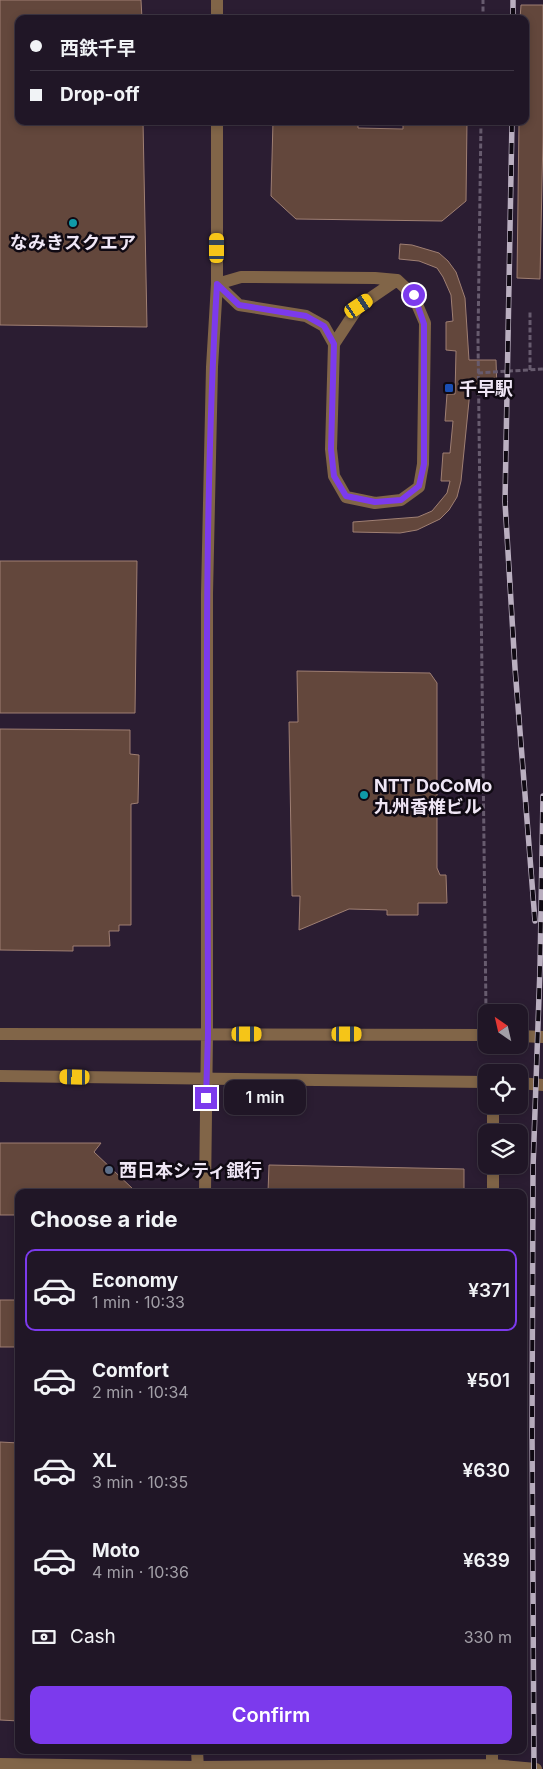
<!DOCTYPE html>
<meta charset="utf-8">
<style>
:root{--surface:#201626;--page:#2d2332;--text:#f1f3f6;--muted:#a29fa7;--line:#3d3543;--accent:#7c3aed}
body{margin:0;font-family:Inter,"Noto Sans JP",sans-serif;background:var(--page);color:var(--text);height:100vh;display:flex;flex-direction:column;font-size:19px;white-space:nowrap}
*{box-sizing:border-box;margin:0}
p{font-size:16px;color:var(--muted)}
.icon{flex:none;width:28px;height:28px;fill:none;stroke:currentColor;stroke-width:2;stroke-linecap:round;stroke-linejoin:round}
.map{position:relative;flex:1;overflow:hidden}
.panel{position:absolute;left:15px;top:1189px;width:512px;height:565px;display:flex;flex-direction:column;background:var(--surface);border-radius:10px;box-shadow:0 2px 8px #0003,0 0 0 1px var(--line)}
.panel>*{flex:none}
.banner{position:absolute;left:15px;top:15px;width:514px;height:110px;border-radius:10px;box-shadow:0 2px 8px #0003,0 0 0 1px var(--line);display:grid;align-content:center;height:110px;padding:0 15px;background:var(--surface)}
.needle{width:32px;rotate:326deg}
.fabs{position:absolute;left:478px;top:1004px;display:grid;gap:10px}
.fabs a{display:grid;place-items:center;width:50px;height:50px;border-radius:10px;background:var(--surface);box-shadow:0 2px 8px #0003,0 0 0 1px var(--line);font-size:25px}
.end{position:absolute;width:22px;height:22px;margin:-11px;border:6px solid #7c3aed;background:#fff;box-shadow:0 0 0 2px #fff}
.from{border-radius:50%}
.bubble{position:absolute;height:35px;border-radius:10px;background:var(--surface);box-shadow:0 2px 8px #0003,0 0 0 1px var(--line);font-size:16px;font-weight:600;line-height:35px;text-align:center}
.car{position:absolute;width:15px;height:30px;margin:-15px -8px;border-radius:6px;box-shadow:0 0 4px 1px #0007;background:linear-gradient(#f5c518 24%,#345 0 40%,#f5c518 0 76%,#345 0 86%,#f5c518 0)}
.banner b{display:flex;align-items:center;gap:18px;height:48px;font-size:19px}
.banner b+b{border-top:1px solid var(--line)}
.banner i{width:12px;height:12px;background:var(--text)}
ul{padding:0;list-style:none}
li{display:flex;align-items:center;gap:15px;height:82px;margin:0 10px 8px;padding:0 5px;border:2px solid transparent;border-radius:10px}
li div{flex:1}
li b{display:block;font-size:19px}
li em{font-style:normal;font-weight:600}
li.selected{border-color:var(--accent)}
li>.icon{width:45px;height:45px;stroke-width:1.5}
h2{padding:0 15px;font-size:22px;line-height:60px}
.pay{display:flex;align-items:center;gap:12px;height:55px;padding:0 15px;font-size:19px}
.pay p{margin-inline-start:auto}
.cta{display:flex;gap:10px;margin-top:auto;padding:10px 15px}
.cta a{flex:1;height:58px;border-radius:10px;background:var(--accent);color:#fff;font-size:20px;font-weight:600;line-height:58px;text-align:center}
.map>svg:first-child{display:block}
.building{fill:#63473c;stroke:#9f7f73}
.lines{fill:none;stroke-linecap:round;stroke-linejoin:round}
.path{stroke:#675b6e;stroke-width:3;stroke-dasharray:5 2.5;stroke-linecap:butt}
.service{stroke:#816548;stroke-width:12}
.minor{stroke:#816548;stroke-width:12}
.tertiary{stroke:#816548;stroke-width:12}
.rail-casing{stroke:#baafc0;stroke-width:5.5}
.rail{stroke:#100a13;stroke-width:4;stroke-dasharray:11;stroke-linecap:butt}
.route{stroke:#7c3aed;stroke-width:6}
.culture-dot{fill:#0f9aa8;stroke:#100a13;stroke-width:2}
.transit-dot{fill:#1a4fb4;stroke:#100a13;stroke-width:2}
.service-dot{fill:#5c6f8a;stroke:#100a13;stroke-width:2}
.labels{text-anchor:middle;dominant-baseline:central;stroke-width:5;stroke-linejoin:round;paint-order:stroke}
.poi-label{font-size:18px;font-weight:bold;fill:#efe6f5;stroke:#100a13;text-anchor:start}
</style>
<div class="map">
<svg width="543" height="1769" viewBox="0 0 543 1769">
<rect width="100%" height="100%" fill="#2b1d32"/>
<!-- building -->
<path class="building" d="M0,0H141L142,19H19V121H143L147,327L0,325Z
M521,5H543V135L540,279L517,278L519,121H525V19H520Z
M273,121H358V128L403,129V121H467L466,201L442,221L296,219L271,196Z
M400,244L412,245L439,253L448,261L456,272L465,298L469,360H496L497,389L470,391L461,481L457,497L449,510L440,519L417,530L400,533L353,532V522L418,517L432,511L447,493L450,481H441L443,453H450L453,421H445L447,394H455L456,351L446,350V322L453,321L451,295L443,277L437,268L419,261L399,259Z
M0,561H137L135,713H0Z
M297,671L430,673L437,683V868L440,875H446L447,903H418V915H387V910L349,909L299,930L300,896H292L289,722H298Z
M0,729L130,730V754L139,755L138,803L131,804V925H119V931H109L110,946H73V951L0,950Z
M0,1143H101L94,1152L133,1189V1192H19V1215H0Z
M269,1165L464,1169V1192H268Z
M0,1300H19V1347H0Z
M0,1442L19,1443V1721L0,1720Z"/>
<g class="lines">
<!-- path -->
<path class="path" d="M483,19V0
M481,121L478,339L486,1012
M530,370V312
M478,373L543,369"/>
<!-- service -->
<path class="service" d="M241,277L375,278L397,280L413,295L425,323L423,464L419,487L401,500L375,503L346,497L334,476L331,449L334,344L324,326L306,316L239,305L217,284Z
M334,344L359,306L397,280"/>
<!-- minor -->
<path class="minor" d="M493,1132V1105
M493,1192V1165
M198,1767L492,1765L536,1769
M492,1769V1750"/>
<!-- tertiary -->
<path class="tertiary" d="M217,0V19
M0,1034L486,1035
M519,1036L543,1037
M0,1076L486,1082
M519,1083L543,1085
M205,1192L207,1034V594L212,367L217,284V121
M197,1750L198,1769
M0,1764L198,1767"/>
<!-- rail casing -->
<g class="rail-casing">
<path id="rail" d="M513,19V0
M512,121L505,502L515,668L535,921
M534,1769L532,1430L533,1168L540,968L543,796"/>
</g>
<!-- rail -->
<use href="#rail" class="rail"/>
</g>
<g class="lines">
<!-- route -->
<path class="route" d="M206,1098L208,1034C208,784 202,534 217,284L239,305L306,316L324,326L334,344L331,449L334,476L346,496L375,502L401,500L419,486L424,464V324L414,295"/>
</g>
<!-- markers -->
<g class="culture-dot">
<circle cx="73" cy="223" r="5"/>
<circle cx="364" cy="795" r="5"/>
</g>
<rect class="transit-dot" x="444" y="383" width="10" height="10" rx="2.5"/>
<circle class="service-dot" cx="109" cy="1170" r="5"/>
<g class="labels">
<!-- poi labels -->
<g class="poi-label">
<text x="73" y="242" text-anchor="middle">なみきスクエア</text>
<text x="459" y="388">千早駅</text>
<text x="374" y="785">NTT DoCoMo<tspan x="374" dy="21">九州香椎ビル</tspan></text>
<text x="119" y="1170">西日本シティ銀行</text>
</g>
</g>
</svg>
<div class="fabs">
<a><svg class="needle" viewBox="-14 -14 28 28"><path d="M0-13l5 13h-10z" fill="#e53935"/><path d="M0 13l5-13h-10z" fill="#a29fa7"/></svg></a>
<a><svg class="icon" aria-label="locate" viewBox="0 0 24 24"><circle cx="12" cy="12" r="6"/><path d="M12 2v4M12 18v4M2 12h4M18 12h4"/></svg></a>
<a><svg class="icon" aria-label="layers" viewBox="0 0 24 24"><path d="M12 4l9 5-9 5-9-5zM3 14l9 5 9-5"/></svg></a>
</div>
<i class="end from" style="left:414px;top:295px"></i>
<i class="end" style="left:206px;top:1098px"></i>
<div class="bubble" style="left:224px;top:1080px;width:82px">1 min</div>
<i class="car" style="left:217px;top:248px;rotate:0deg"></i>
<i class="car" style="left:359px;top:306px;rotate:56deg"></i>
<i class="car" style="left:247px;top:1034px;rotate:90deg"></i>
<i class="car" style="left:347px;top:1034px;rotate:90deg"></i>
<i class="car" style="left:75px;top:1077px;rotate:271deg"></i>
<div class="banner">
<b><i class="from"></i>西鉄千早</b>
<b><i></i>Drop-off</b>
</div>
<section class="panel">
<h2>Choose a ride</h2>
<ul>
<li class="selected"><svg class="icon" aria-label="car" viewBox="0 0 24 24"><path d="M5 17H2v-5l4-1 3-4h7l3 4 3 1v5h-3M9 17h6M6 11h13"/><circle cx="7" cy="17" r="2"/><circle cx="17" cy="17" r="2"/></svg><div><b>Economy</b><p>1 min · 10:33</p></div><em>¥371</em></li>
<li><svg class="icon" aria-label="car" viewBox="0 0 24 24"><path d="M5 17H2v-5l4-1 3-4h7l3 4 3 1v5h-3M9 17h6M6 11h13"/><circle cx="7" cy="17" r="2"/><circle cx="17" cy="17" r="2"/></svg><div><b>Comfort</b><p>2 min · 10:34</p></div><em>¥501</em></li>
<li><svg class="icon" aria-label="car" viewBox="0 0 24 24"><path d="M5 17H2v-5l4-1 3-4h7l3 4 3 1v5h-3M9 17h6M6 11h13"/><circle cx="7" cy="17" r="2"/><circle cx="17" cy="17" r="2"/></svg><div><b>XL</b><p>3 min · 10:35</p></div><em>¥630</em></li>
<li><svg class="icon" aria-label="car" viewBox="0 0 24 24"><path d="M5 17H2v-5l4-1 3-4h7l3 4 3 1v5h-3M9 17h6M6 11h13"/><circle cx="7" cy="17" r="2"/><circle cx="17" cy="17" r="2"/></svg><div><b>Moto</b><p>4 min · 10:36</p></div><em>¥639</em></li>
</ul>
<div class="pay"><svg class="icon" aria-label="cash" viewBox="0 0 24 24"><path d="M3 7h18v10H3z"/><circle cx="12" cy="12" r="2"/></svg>Cash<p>330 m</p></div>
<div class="cta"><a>Confirm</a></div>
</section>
</div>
